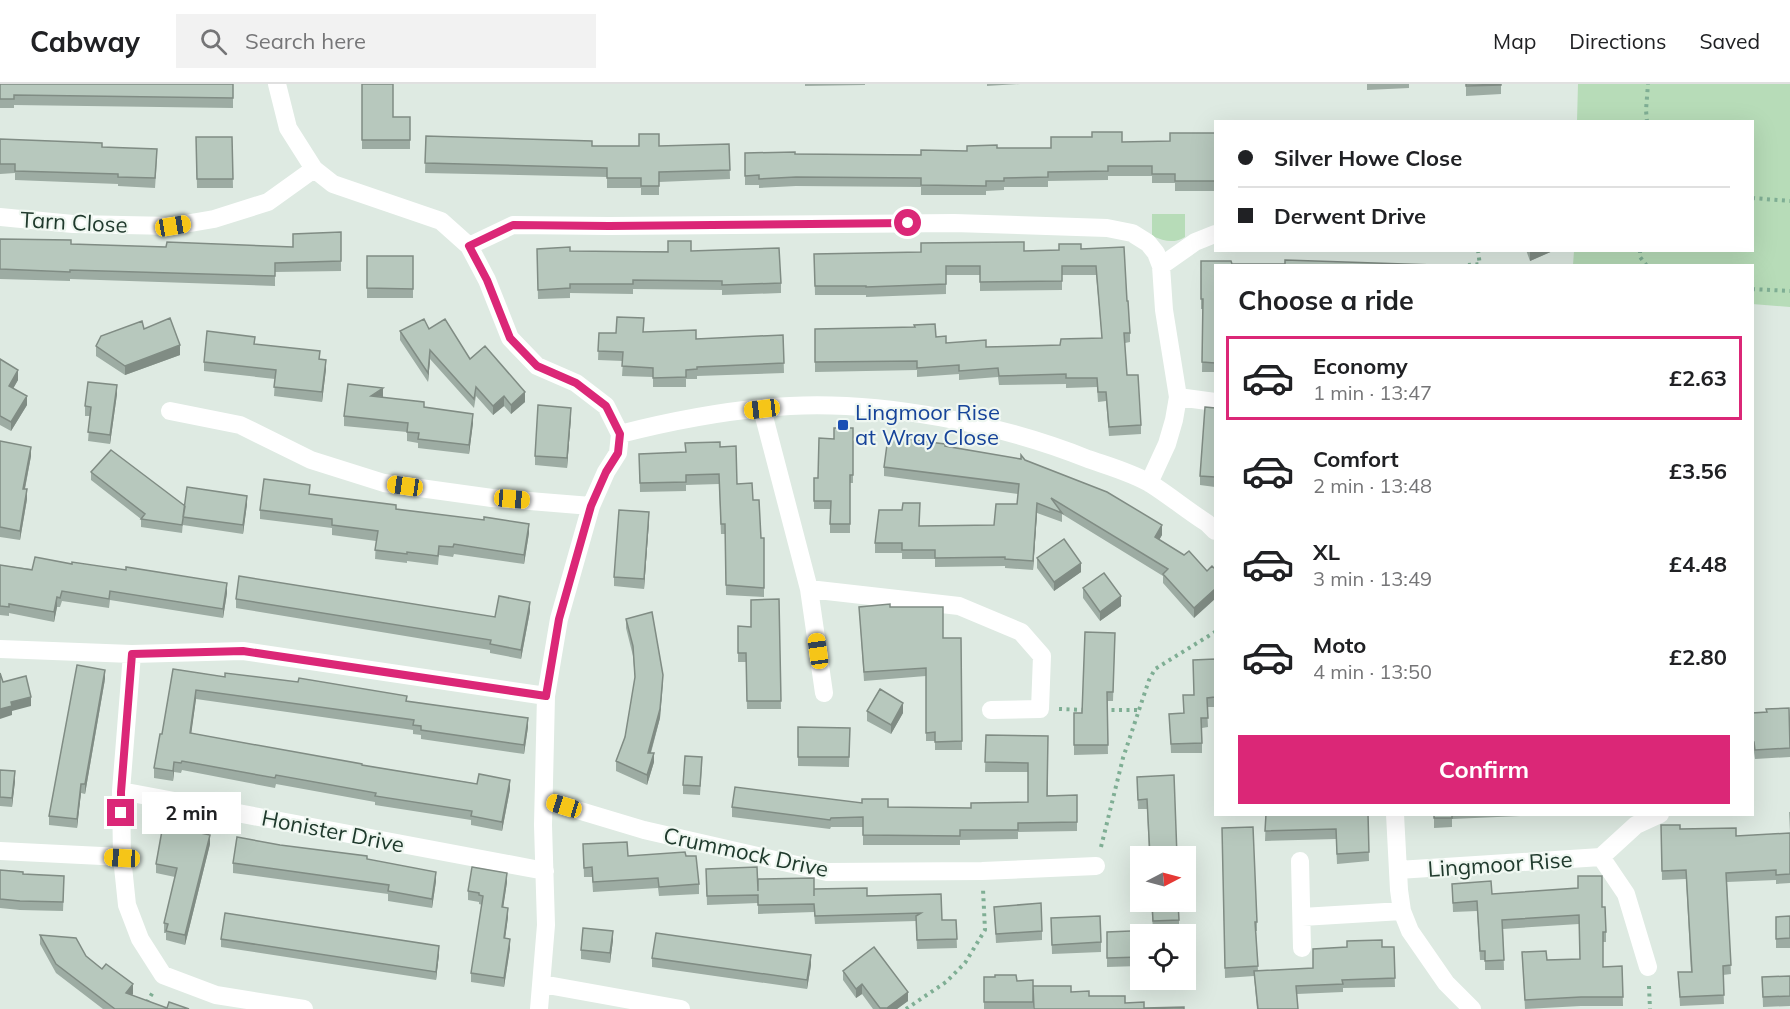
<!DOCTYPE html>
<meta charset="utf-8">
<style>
:root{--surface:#fff;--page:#f2f2f2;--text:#202124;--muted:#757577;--line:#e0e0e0;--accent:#db2777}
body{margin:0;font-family:Mulish,sans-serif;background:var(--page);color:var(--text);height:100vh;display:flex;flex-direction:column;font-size:22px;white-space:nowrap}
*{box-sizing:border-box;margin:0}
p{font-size:20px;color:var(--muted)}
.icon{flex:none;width:33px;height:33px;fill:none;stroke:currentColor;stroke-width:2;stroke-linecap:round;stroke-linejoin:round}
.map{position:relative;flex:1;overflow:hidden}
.sheet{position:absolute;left:1214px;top:180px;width:540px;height:552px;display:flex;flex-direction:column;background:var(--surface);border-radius:0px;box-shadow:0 6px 24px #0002}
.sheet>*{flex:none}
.guide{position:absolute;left:1214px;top:36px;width:540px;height:132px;border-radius:0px;box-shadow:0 6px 24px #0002;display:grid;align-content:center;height:132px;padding:0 24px;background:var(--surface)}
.needle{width:39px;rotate:84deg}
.controls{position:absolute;left:1130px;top:762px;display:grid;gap:12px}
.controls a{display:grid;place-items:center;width:66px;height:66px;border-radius:0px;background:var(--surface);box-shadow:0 6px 24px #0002;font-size:30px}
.end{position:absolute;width:27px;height:27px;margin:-14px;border:8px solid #db2777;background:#fff;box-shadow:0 0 0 3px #fff}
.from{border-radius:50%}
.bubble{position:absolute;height:42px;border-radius:0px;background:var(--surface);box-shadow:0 6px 24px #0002;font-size:20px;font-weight:700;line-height:42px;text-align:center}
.car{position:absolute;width:18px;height:36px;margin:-18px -9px;border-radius:8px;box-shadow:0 0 4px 2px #0007;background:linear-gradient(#f5c518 24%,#345 0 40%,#f5c518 0 76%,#345 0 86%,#f5c518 0)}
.guide b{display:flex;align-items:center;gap:21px;height:57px;font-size:22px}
.guide b+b{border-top:2px solid var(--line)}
.guide i{width:15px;height:15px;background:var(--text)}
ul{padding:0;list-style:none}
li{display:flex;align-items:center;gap:18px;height:84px;margin:0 12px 9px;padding:0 12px;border:3px solid transparent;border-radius:0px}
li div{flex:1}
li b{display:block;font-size:22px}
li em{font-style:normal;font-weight:700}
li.current{border-color:var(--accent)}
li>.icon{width:54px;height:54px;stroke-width:1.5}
h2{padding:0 24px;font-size:27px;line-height:72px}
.primary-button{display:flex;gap:12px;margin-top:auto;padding:12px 24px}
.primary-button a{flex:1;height:69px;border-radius:0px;background:var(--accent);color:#fff;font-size:24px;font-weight:700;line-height:69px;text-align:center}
header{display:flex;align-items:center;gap:36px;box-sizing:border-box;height:84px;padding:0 30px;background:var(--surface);border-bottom:2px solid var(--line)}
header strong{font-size:28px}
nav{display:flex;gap:33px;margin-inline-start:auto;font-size:21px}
.search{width:420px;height:54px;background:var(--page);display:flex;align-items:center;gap:15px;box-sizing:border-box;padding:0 21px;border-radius:0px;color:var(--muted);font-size:22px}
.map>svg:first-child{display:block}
.green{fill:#b7dcb8}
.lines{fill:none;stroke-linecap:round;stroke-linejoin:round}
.path{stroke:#7fae94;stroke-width:4;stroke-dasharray:3 4.5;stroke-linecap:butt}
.minor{stroke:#fff;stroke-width:18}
.wall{fill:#9daca3}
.shaded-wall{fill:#808c84}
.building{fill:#b7c8bd;stroke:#808c84;stroke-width:1.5}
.route{stroke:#db2777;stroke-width:8}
.transit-dot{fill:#1a4fb4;stroke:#eff7f1;stroke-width:2}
.labels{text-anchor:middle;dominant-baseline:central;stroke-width:4.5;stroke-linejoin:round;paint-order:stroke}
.street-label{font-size:22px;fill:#203a2d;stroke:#eff7f1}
.transit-label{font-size:22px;fill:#164399;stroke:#eff7f1;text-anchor:start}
</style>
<header>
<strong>Cabway</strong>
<div class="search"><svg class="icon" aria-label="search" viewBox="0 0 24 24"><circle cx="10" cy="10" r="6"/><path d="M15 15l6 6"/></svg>Search here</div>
<nav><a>Map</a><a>Directions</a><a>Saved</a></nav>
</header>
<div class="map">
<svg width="1790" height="925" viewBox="0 0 1790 925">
<rect width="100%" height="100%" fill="#deeae2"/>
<!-- green -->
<path class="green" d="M1578,0H1790V223L1752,220V182L1573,181L1574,167L1752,166V38L1577,37Z
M1152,130H1185V153C1173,160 1165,157 1152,152Z"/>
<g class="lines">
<!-- path -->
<path class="path" d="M1647,38L1646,26L1648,0
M1752,114L1790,117
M1478,166L1480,182
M1640,166V173L1647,182
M1468,181L1480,180
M1752,205L1790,207
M1059,625L1087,626
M1104,626H1139
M1101,763L1123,674L1149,596L1155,585L1215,548
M1649,902L1650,925
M143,925L153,908
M906,925L946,898L965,879L985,846L983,805"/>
<!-- minor -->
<path class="minor" d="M277,0L288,44L314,85L333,100L441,137L469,162L487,196L510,254L537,282L576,299L606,322L620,350L618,369L606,388L591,422L559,535L546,612L543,741L546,841L539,925
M0,133L73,140L173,142L214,135L268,118L314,85
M469,162L513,141L609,142L954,139L1107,144L1132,149L1148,159L1156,169L1161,182L1164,226L1178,313L1174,336L1167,360L1149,399
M1161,182L1195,158L1215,150
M1178,313L1215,318
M762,325L809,505L959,522L1021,548L1042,572L1040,625L991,626
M170,327L240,341L311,376L384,399L492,414L591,422
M620,350C675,336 732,325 790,322C883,317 1001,340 1088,375C1108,382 1133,389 1151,400C1170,412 1188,427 1207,439L1215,447
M809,505L824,609
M0,565L132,570L243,567L546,612
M132,570L121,707L122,773L127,821L140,855L163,891L216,911L304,925
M121,707L545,787
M544,716L644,746L827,788L982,787L1096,782
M1395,730L1399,806L1402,827L1410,847L1446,899L1472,925
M0,767L122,773
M1601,773L1626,810L1648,883
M1300,777L1302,864
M1398,786L1601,773L1636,741L1660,730
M1302,833L1402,827
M542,900L681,925"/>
</g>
<!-- wall -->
<path class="wall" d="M0,0H233V24L14,21V24H0Z
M362,0L393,33H410V65H362Z
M805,0H865V1L805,2Z
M987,0H1020L987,2Z
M1367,0H1409V4L1367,6Z
M1466,0H1501V10L1466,12Z
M1215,49V107H1175V99H1152V92H1108V96L1048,97V103H1004V106L986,107V111H921V103L796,102L759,104V101H745V69L921,71L997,64H1051L1122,58L1170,57Z
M426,52L592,62H659L729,60L730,95L659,98V111H641V104H607V93L425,89Z
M196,53H232L233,104H197Z
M0,55L102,63L157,75L155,104L118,102V100L15,96V89L0,90Z
M341,148V187L275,188V202L70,195V197L0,195V155L71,160L166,163H293Z
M537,165L570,167H691L781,199V209L722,211V206L633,205V210L570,209V214L538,215Z
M1081,165L1127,217L1130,249V258L1125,259L1127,291L1141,341V350L1109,352L1106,317L1098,318L1097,303L1066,304V300L999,301L998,293L959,296V290L917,293V286L815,288V245L936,253L946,259L986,263L1060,261L1102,254L1096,191H1062V206L980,207V191H946V210L866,213V211H815L814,170L1024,167Z
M1526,166H1555L1530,177Z
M367,172H413V214H367Z
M1201,177L1232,180L1434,181L1215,182V288H1202L1203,225H1201Z
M144,245L180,271L125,291L96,272V262Z
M429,245L470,275L525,318L511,330L504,322L493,331L476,312L474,324L430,275L428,298L400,256V247Z
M643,248L696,255L783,251L784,289L697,292V295H686V303H653V293L622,292L623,277L598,276L599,249H616Z
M255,261L320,276L326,285L322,318L274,312L275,295L204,287V278Z
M0,275L18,296L13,304L27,321L11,347L0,341Z
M117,310L110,360L88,357L90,332H85V322Z
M383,313L424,323L473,339L469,370L418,364V359L407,357V348L344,342V332Z
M1215,324V403L1200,401V392Z
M571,333L567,384L535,381V372Z
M853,344V399H850V449H830V425H814V394H818L834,355Z
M0,357L31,372L25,405L27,415L20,456L0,453Z
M945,362L1025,376L1162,451L1159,456L1207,487L1194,534L1163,499V492L1062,430V438L1037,429L1033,486L1005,484V482L935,483V475H902V469H875V459L919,442L994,441L1017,420L1018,410L884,392V383Z
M720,363L737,400L753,416L761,454H764V513L726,511L725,450H721L719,400L686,401V407L640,408L639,370L686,368Z
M91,388L185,422L247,420L243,450L183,441V438L182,449L141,443V435L91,396Z
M310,410L529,449L524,480L454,470L453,473L439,471L438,481L407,477V479L375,475L376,457L332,451V444L260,435V426Z
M649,437L644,505L614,502V493Z
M1037,474L1081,488L1054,507L1037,484Z
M0,481L227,509L223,534L110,516L109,524L62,517L60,523H57L54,538L9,529V532L0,531Z
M1083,504L1121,522L1100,537L1083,514Z
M236,515L495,533L530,527L521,575L490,569V566L236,524Z
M779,515L781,625H747L746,578H738V542L751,543Z
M859,523H890L943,554H961L962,666H935V657H926V592L864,597Z
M626,535L663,600L660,634L651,669L654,678L647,701L616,687V677L625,653L635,595L633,572L626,544Z
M1115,549L1113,617H1107L1108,670L1074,671V629H1082Z
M1215,575V623H1207L1208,643L1202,644V669H1171L1169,630L1183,629Z
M173,585L225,593L407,617L528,643L524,670L421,655V651L413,650V646L196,615L191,649L362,681L510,705L502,747L471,741V736L375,721V718L276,700L275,704L182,686L181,689L174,688L173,697L154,694V684L162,650Z
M105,595L85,710L81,709L77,744L49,741V732Z
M867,627L903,629L891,650L867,637Z
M1752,629L1790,637V673L1755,675L1754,668H1752Z
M798,643L850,644L849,683L798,682Z
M986,651L1048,652V711H1077V747L1018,748V755L960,756V761H863V743H831L830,745L732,733V723L971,724L1028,718V688H985Z
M702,682L700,711L683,710V701Z
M0,686L15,697L12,723L0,722Z
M1137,693L1177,772H1149L1147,725H1138Z
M1789,728H1790V799L1776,800V796L1727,798L1731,890L1723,891L1724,920L1680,922L1678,888H1691L1686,795L1662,796L1661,741L1680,745L1736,752L1790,749Z
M1266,730H1368L1369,777L1337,780L1336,755L1265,757Z
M1434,730H1569L1452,735V743L1434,744Z
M1222,744L1257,838V847H1256L1258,887L1313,884L1382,863H1394L1395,903L1343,904V908L1297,910L1298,925H1257L1254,892L1225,894Z
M210,760L185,861L166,856V849H164V839L175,793L156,789V780Z
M583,760L628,772H686L699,800V810L659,812L658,804L593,808L592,793H584Z
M367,775L436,797L432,824L388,817V810L233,789V779Z
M706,785L758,807L814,812L941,810L942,836H956L957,864L917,865L916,837L815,840L814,828L758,830V819L707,821Z
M0,786L23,790L64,802L63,827L20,826L0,824Z
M507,798L503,823L508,833L505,854L510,864L504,903L471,898V889L482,821L479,820V818L468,816V807Z
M1452,800L1492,810L1602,823L1606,848V858H1603V883L1622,882L1623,922H1581L1525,925L1522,868L1547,876L1580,875L1579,840L1503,845L1504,886H1485V876H1480L1477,827L1453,828Z
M1151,818L1179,836V845L1153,846Z
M994,823L1042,847V856L996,859Z
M1790,832V864H1776V833Z
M1051,834L1101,858V868L1052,870Z
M1107,848L1140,850V882L1107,883Z
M40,851L86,872L133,910L132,911L167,924L189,925H103L56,889L40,860Z
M221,855L439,870L436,896L221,863Z
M613,856L610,879L581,875V866Z
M652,874L811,881L807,905L652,883Z
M843,887L908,917L897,925H873L862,910L856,914L843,896Z
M1790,892V922L1763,923L1762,893Z
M984,893L1017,897L1033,902L1071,908L1144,924L1034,925L1033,910V925H984Z"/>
<!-- shaded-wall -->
<path class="shaded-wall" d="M1532,166H1555L1530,177V167Z
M180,261V271L125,291V282Z
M430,266V275L428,298V289Z
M326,276V285L322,318V308Z
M18,286V296L9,312V302Z
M117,301V310L110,360V351Z
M383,304V313L371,312Z
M525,308V318L511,330V321Z
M27,312V321L11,347V338Z
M504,312V322L493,331V322Z
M571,324V333L567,384V374Z
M473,330V339L469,370V361Z
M31,363V372L23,414V405Z
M27,405V415L20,456V447Z
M247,412V420L243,450V441Z
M1037,419V429L1033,486V477Z
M649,428V437L644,505V495Z
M529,440V449L524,480V471Z
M1162,441V451L1155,463V453Z
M1081,479V488L1054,507V498Z
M227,499V509L223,534V525Z
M1215,505V515L1194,534V524Z
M1121,512V522L1100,537V528Z
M57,513V523L54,538V528Z
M530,518V527L521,575V566Z
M105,586V595L85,710V700Z
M663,591L660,634L648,678V669Z
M196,606V615L190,659V649Z
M31,613V622L12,627V631L0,635V625L11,618Z
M903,619V629L891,650V641Z
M528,634V643L524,670V661Z
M654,669V678L647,701V691Z
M174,678V688L173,697V687Z
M15,687V697L12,723V714Z
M510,696V705L502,747V738Z
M81,700V709L77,744V735Z
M210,751V760L185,861V851Z
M436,788V797L432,824V815Z
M507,789V798L502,832V823Z
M508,824V833L504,863V854Z
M613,847V856L610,879V869Z
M510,855V864L504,903V894Z
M439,862V870L436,896V888Z
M811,871V881L807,905V896Z
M133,900V910L126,919V909Z
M862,900V910L856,914V905Z
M908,908V917L897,925H887V924Z"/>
<!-- building -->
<path class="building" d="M0,0H233V14L14,11V15H0Z
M362,0H393V33H410V56H362Z
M1466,0H1501V1L1466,2Z
M1092,48H1122V58L1170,57V49H1215V97H1175V90H1152V82H1108V87L1048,88V93L1004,94V97H986V102L921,101V94L796,93L759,95V91L745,92V69L795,68V70L921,71V66L967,67V62L997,61V64H1051V53H1092Z
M639,50H659V62L729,60L730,86L659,88V102H641V94H607V84L425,79L426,52L592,57V62H639Z
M196,53H232L233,95H197Z
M0,55L102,59V63L157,65L155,94L118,93V90L15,87V80H0Z
M341,148V177L275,179V192L70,186V188L0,185V155L71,156V160L166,163L167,158L293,163V150Z
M668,157H691V167L779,164L781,199L722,201V197L633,196V200H570V204L538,206L537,165L570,163V167L668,168Z
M1024,158V167L1059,166V160H1081V165L1124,163L1127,217H1128L1130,249H1124L1127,291H1138L1141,341L1109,343L1106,308H1098L1097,294H1066V290L999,292L998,284L959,287V281L917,284V277L815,278V245L915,243L914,241L935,240L936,253L946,252V259L986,256V263L1060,261L1061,255L1102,254L1096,182H1062V197L980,198V182H946V200L866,203V202H815L814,170L921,168V159Z
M367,172H413V205L367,204Z
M1285,176L1434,181V182H1215V279L1202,278L1203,215H1201V177H1231L1232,180H1285Z
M617,233L644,234L643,248L696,246V255L783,251L784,279L697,283V285L686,286V293L653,294V284L622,282L623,268L598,267L599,249H616Z
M170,234L180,261L154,271L125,282L96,262L101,252L142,237L144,245Z
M424,235L429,245L445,235L470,275L485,262L525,308L511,321L504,312L493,322L476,303L474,315L430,266L428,289L400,247Z
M207,247L255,253L254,260L320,267L319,275L326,276L322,308L274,303L276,286L204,278Z
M0,275L18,286L9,302L27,312L11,338L0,332Z
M88,298L117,301L110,351L88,348L91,323L85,322Z
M348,300L383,304L371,312L424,318V323L473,330L469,361L418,355L419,349L407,348L408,339L344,332Z
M538,321L571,324L567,374L535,372Z
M1205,323L1215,324V393L1200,392Z
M834,344H853V391H850V440H830L831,417H814V394H818L819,354L834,355Z
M888,353L945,360V362L1021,375V371L1025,376L1107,408L1162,441L1155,453L1184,471L1189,467L1207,487L1212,482L1215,485V505L1194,524L1163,490L1168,485L1051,414L1062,429L1037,419L1033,477L1005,475V473L935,474V466H902V459H875L879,426H902L903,419H920L919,442L994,441L996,420H1017L1019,400L884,383Z
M0,357L31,363L23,405H27L20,447L0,443Z
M720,358V363L736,362L737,400L752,399L753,416H759L761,454H764V504L726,501L725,440H721L719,390L686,391V398L640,399L639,370L686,368L685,359Z
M111,366L185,422L182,441L141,435L145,430L91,388Z
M264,395L310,401L309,410L396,421V425L484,436V433L529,440L524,471L454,460L453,463L439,462L438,472L407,468V470L375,466L378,447L332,441V435L260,426Z
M187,403L247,412L243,441L183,433Z
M619,426L649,428L644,495L614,493Z
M1064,455L1081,479L1054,498L1037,474Z
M35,473L72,480V478L126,486V483L227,499L223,525L110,507L109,515L62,507L60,514L57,513L54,528L9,520V523L0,522V481L32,486Z
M1104,489L1121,512L1100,528L1083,504Z
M239,492L495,533L499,512L530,518L521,566L490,560L491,556L236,515Z
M779,515L781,617H747L746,569H738V542L751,543V516Z
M890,520V523H943V554H961L962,657L935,658V648L926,649V584L864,588L859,523Z
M652,528L663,591L660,625L648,669H654L647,691L616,677L625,653L635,593L633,562L626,535Z
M1085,548L1115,549L1113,608H1107L1108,661H1074V629H1082Z
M1215,575V613L1207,614L1208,634H1201L1202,659L1171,660L1169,630L1184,629L1183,611H1194L1193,576Z
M77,581L105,586L85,700H81L77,735L49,732Z
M173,585L225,593V589L298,598L299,594L407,612L406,617L528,634L524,661L421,646V642L413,641L414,636L196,606L190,649L362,680V681L477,700L479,690L510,696L502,738L471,732L472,727L375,712L376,709L276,691L275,694L182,677L181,679L174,678L173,687L154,684L160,650H162Z
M0,589L3,598L26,592L31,613L11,618L12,622L0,625Z
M880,605L903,619L891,641L867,627Z
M1789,624L1790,664L1755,666L1754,658H1752V629L1767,628L1766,625Z
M798,643L850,644L849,673H798Z
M986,651L1048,652L1047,712L1077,711V738L1018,739V746H960V752L863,751V733L831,734L830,736L732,723L735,703L862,719V715H888V723L971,724V719L1028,718V679L985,678Z
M685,672L702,673L700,702L683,701Z
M0,686L15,687L12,714L0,713Z
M1174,691L1177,772H1150L1147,715L1138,716L1137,693Z
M1266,730H1368L1369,768L1337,770L1336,745L1265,747Z
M1434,730H1452V734H1434Z
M163,741L210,751L185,851L166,847L168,840L164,839L177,784L156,780Z
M1661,741H1680V745L1736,744V752L1790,749V790L1776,791V786L1726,789L1731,881L1723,882L1724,911L1680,913L1678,888H1692L1686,786L1662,787Z
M1253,743L1257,838H1255L1258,882L1225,884L1222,744Z
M237,753L280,761L367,772V775L436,788L432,815L388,807L389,801L233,779Z
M627,758L628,772L685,768L686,772H696L699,800L659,803L658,794L593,798L592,783L584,784L583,760Z
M472,783L507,789L502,823L508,824L504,854L510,855L504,894L471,889L483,812L479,811V809L468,807Z
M757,783L758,807V795L814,794V812V805L867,804V812L941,810L942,836H956L957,855L917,856L916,832L921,829L815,832L814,820L758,821V811L707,812L706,785Z
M0,786L23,788V790L64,792L63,818L20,817L0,815Z
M1578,792H1602V823H1605L1606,848H1603V883L1622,882L1623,913H1581L1525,916L1522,868L1546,867L1547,876L1580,875L1579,831L1502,836L1504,876L1485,877V867H1480L1477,817L1453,819L1452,800L1491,797L1492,810L1578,804Z
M1152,818H1178L1179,836L1153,837Z
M1041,819L1042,847L996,850L994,823Z
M225,829L439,862L436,888L221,855Z
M1100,832L1101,858L1052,861L1051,834Z
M1790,832V854L1776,855V833Z
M583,844L613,847L610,869L581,866Z
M1155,846V850H1140V873L1107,874V848Z
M656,849L811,871L807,896L652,874Z
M40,851L76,854L86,872L102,885L106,880L133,900L126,909L167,924L169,918L189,925H115L56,880Z
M1382,856V863H1394L1395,894L1342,896L1343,900L1296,902L1298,925H1258L1254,887L1313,884V865L1347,863V857Z
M874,863L908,908L887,924H880L862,900L856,905L843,887Z
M995,891H1016L1017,897L1033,896V918H984V893H995Z
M1790,892V912L1763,913L1762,893Z
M1033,902H1071V908L1089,907V912H1125V919L1144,918V924L1184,923V925H1034Z"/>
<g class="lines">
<!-- route -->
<path class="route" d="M121,729V708L132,570L243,567L546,612L559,535L591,422L606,388L618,369L620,350L606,322L576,299L537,282L510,254L487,196L469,162L513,141L609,142L908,139"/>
</g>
<!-- markers -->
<rect class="transit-dot" x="837" y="335" width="12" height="12" rx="3"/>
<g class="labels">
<!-- street labels -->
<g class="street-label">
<text transform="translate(74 138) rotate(3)">Tarn Close</text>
<text transform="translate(333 747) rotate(11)">Honister Drive</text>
<text transform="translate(746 768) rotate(12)">Crummock Drive</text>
<text transform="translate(1500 780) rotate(-4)">Lingmoor Rise</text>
</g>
<!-- transit labels -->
<g class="transit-label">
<text x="855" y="328">Lingmoor Rise<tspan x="855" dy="25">at Wray Close</tspan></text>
</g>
</g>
</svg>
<div class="controls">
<a><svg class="needle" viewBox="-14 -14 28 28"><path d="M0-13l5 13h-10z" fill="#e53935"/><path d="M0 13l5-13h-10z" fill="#757577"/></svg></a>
<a><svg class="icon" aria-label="locate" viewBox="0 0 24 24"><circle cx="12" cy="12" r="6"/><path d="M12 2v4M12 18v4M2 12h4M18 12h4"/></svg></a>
</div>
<i class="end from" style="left:908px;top:139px"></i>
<i class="end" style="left:121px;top:729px"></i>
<div class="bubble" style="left:142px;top:708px;width:99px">2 min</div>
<i class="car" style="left:173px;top:142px;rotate:80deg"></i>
<i class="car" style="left:762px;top:325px;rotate:263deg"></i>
<i class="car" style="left:405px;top:402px;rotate:278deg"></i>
<i class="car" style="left:512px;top:415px;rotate:95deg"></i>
<i class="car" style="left:818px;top:567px;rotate:352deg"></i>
<i class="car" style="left:564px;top:722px;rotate:287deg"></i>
<i class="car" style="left:122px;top:774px;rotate:273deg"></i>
<div class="guide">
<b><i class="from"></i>Silver Howe Close</b>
<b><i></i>Derwent Drive</b>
</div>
<section class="sheet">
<h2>Choose a ride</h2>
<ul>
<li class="current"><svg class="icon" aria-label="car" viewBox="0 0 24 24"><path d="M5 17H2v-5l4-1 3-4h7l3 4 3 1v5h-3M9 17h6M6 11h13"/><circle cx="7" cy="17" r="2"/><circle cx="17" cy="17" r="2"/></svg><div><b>Economy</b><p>1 min · 13:47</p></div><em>£2.63</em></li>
<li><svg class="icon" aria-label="car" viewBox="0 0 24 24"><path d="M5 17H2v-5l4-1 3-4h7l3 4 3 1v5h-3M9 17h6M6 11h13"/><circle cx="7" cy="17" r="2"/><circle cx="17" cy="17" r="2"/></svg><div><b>Comfort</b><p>2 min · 13:48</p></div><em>£3.56</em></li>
<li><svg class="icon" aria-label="car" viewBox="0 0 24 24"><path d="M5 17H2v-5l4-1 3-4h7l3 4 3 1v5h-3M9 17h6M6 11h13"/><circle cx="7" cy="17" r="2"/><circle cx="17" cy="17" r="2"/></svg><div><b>XL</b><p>3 min · 13:49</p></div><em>£4.48</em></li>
<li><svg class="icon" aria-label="car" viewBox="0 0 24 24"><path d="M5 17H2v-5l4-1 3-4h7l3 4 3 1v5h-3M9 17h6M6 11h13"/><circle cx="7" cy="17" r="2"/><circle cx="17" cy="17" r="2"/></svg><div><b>Moto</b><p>4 min · 13:50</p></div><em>£2.80</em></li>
</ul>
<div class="primary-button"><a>Confirm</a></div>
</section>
</div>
